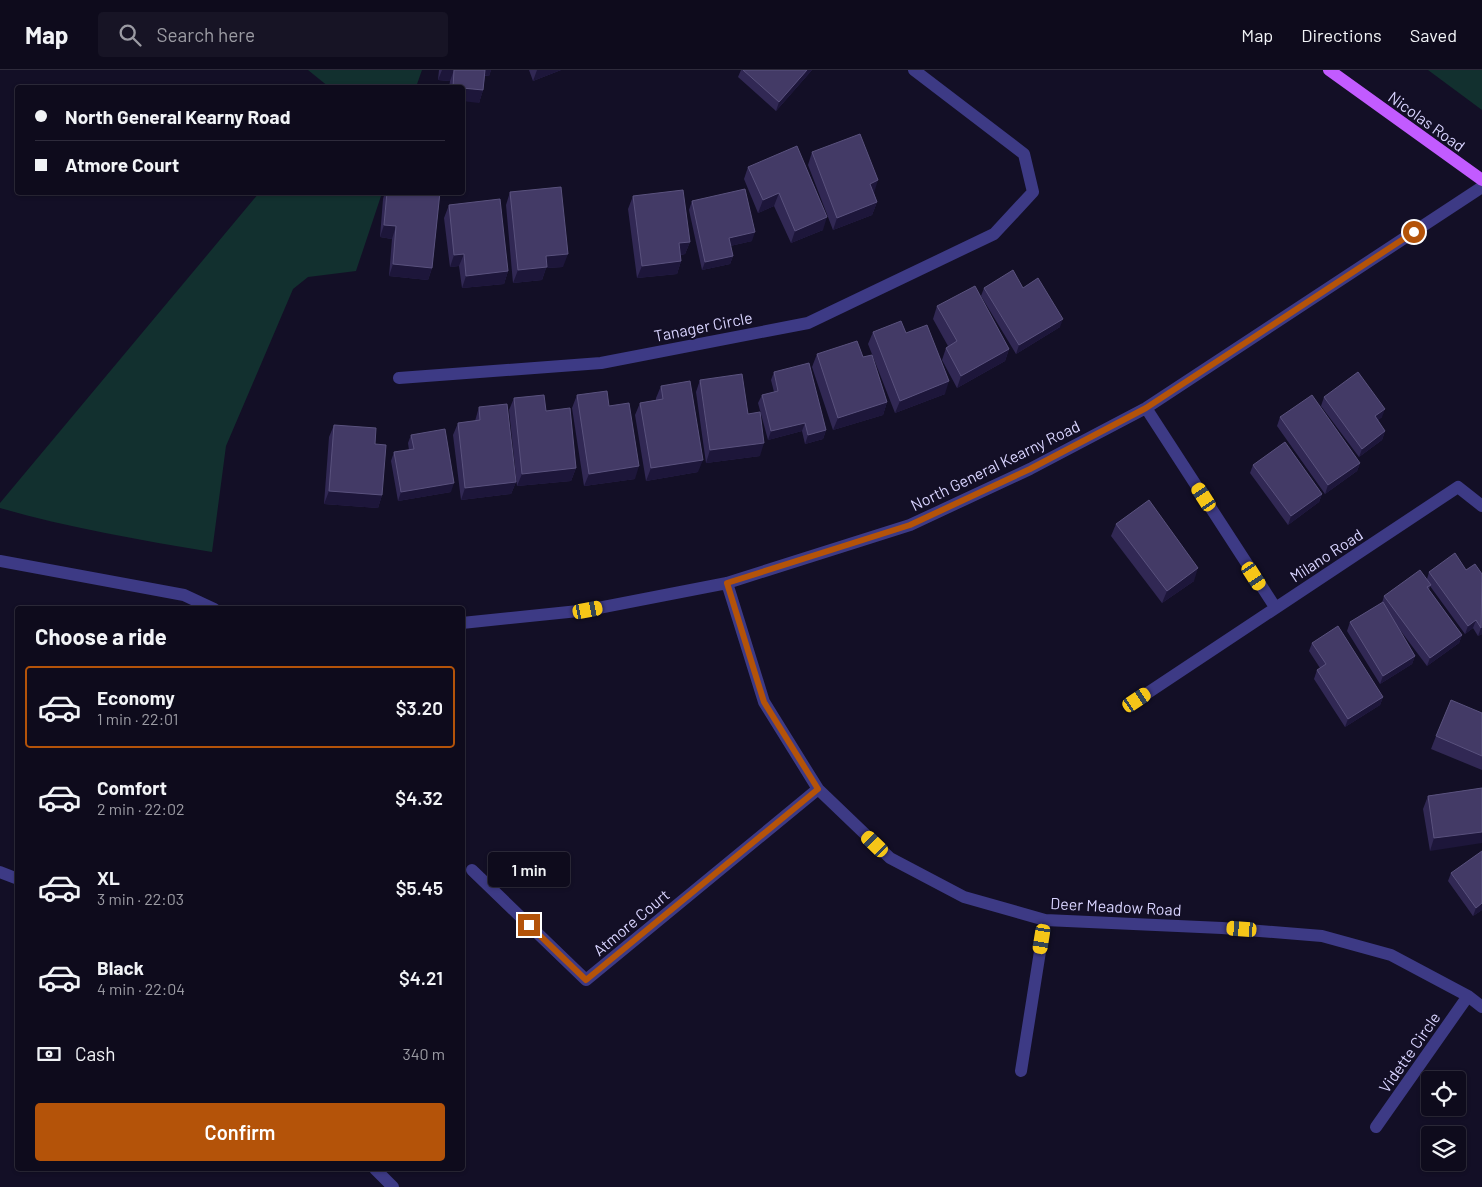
<!DOCTYPE html>
<meta charset="utf-8">
<style>
:root{--surface:#0e0b1c;--page:#171425;--text:#f1f3f6;--muted:#9b9ba3;--line:#2e2b3b;--accent:#b45309}
body{margin:0;font-family:Barlow,sans-serif;background:var(--page);color:var(--text);height:100vh;display:flex;flex-direction:column;font-size:19px;white-space:nowrap}
*{box-sizing:border-box;margin:0}
p{font-size:16px;color:var(--muted)}
.icon{flex:none;width:28px;height:28px;fill:none;stroke:currentColor;stroke-width:2;stroke-linecap:round;stroke-linejoin:round}
.map{position:relative;flex:1;overflow:hidden}
.panel{position:absolute;left:15px;top:536px;width:450px;height:565px;display:flex;flex-direction:column;background:var(--surface);border-radius:5px;box-shadow:0 1px 4px #0004,0 0 0 1px var(--line)}
.panel>*{flex:none}
.guide{position:absolute;left:15px;top:15px;width:450px;height:110px;border-radius:5px;box-shadow:0 1px 4px #0004,0 0 0 1px var(--line);display:grid;align-content:center;height:110px;padding:0 20px;background:var(--surface)}
.fabs{position:absolute;left:1421px;top:1001px;display:grid;gap:10px}
.fabs a{display:grid;place-items:center;width:45px;height:45px;border-radius:5px;background:var(--surface);box-shadow:0 1px 4px #0004,0 0 0 1px var(--line);font-size:25px}
.end{position:absolute;width:22px;height:22px;margin:-11px;border:6px solid #b45309;background:#fff;box-shadow:0 0 0 2px #fff}
.from{border-radius:50%}
.bubble{position:absolute;height:35px;border-radius:5px;background:var(--surface);box-shadow:0 1px 4px #0004,0 0 0 1px var(--line);font-size:16px;font-weight:600;line-height:35px;text-align:center}
.car{position:absolute;width:15px;height:30px;margin:-15px -8px;border-radius:6px;box-shadow:0 0 4px 1px #0007;background:linear-gradient(#f5c518 24%,#345 0 40%,#f5c518 0 76%,#345 0 86%,#f5c518 0)}
.guide b{display:flex;align-items:center;gap:18px;height:48px;font-size:19px}
.guide b+b{border-top:1px solid var(--line)}
.guide i{width:12px;height:12px;background:var(--text)}
ul{padding:0;list-style:none}
li{display:flex;align-items:center;gap:15px;height:82px;margin:0 10px 8px;padding:0 10px;border:2px solid transparent;border-radius:5px}
li div{flex:1}
li b{display:block;font-size:19px}
li em{font-style:normal;font-weight:600}
li.on{border-color:var(--accent)}
li>.icon{width:45px;height:45px;stroke-width:1.5}
h2{padding:0 20px;font-size:22px;line-height:60px}
.pay{display:flex;align-items:center;gap:12px;height:55px;padding:0 20px;font-size:19px}
.pay p{margin-inline-start:auto}
.button{display:flex;gap:10px;margin-top:auto;padding:10px 20px}
.button a{flex:1;height:58px;border-radius:5px;background:var(--accent);color:#fff;font-size:20px;font-weight:600;line-height:58px;text-align:center}
header{display:flex;align-items:center;gap:30px;box-sizing:border-box;height:70px;padding:0 25px;background:var(--surface);border-bottom:1px solid var(--line)}
header strong{font-size:24px}
nav{display:flex;gap:28px;margin-inline-start:auto;font-size:18px}
.search{width:350px;height:45px;background:var(--page);display:flex;align-items:center;gap:12px;box-sizing:border-box;padding:0 18px;border-radius:5px;color:var(--muted);font-size:19px}
.map>svg:first-child{display:block}
.green{fill:#12302f}
.lines{fill:none;stroke-linecap:round;stroke-linejoin:round}
.minor{stroke:#3d3a85;stroke-width:12}
.major{stroke:#c25bff;stroke-width:12}
.wall{fill:#312854}
.shaded-wall{fill:#1d163a}
.building{fill:#433a66;stroke:#5a527e}
.route{stroke:#b45309;stroke-width:6}
.labels{text-anchor:middle;dominant-baseline:central;stroke-width:4;stroke-linejoin:round;paint-order:stroke}
.street-label{font-size:16px;fill:#d9d4ff;stroke:#130f26}
</style>
<header>
<strong>Map</strong>
<div class="search"><svg class="icon" aria-label="search" viewBox="0 0 24 24"><circle cx="10" cy="10" r="6"/><path d="M15 15l6 6"/></svg>Search here</div>
<nav><a>Map</a><a>Directions</a><a>Saved</a></nav>
</header>
<div class="map">
<svg width="1482" height="1117" viewBox="0 0 1482 1117">
<rect width="100%" height="100%" fill="#130f26"/>
<!-- green -->
<path class="green" d="M308,0H422L416,17H329Z
M1428,0H1482V40Z
M259,123H382L356,201L308,207L293,219L226,376L212,482C140,470 70,458 0,438V433Z"/>
<g class="lines">
<!-- minor -->
<path class="minor" d="M399,308L601,293L808,253L994,164L1033,122L1024,84L914,0
M1146,338L1275,537
M0,491L184,525L214,539
M727,513L764,632L818,719L890,788L964,827L1045,850L1222,858L1322,866L1391,885L1468,926L1482,937
M462,553L588,540L727,513L910,455L1030,399L1146,338L1482,117
M1137,630L1458,417L1482,436
M472,800L586,910L818,719
M0,802L18,809
M1021,1001L1045,850
M1376,1057L1468,926
M375,1099L393,1117"/>
<!-- major -->
<path class="major" d="M1329,0L1482,110"/>
</g>
<!-- wall -->
<path class="wall" d="M439,0H491L489,6H485L483,20L479,33L462,18H449L450,11L438,10Z
M529,0H561L533,11Z
M741,0H812L776,41L738,7Z
M812,82L874,123L877,132L872,145L833,160L808,95Z
M748,97L823,160L791,173L774,136L758,143L744,109Z
M385,122H440L432,198L428,210L389,206L392,169L380,167L383,129Z
M510,122L563,197L546,198L542,210L513,213L506,135Z
M633,126L690,172L685,184L681,185V191L677,204L637,208L628,139Z
M692,131L752,171L730,176L733,186L730,194L702,200L689,140Z
M449,135L508,201L504,214L462,218L459,196L450,197L444,148Z
M984,218H1023L1060,257L1016,284L981,226Z
M937,236L1009,279L1005,291L957,318L942,290L946,278L948,276L933,249Z
M873,262L906,263L945,324L895,343L868,274Z
M817,284L863,287L887,332L883,345L833,360L812,297Z
M774,302L826,360L823,369L805,374L802,361L768,370L758,333L762,325L774,322L771,310Z
M700,310L748,344L760,386L706,393L696,322Z
M661,316L698,402L646,411L635,345L640,333L656,330V328Z
M577,325L609,336L635,409L584,416L572,338Z
M1324,327L1382,347L1378,350L1385,361L1382,370L1359,387L1321,336Z
M514,328L546,341L576,398L571,411L517,416L509,340Z
M479,337L516,412L511,424L461,430L453,365L458,353L475,351Z
M1280,347L1360,393L1357,401L1325,424L1277,356Z
M334,355L375,374L382,425L378,438L324,434L329,367Z
M411,365L451,422L398,431L391,391L394,382L409,380L408,373Z
M1253,395L1322,424L1319,432L1288,455L1250,403Z
M1116,454L1194,511L1162,533L1111,466Z
M1466,500L1482,504V564L1478,566L1473,558L1465,564L1430,516L1429,520L1462,565L1459,573L1427,596L1397,556L1415,586L1412,594L1380,614L1347,561L1350,552L1382,533L1384,526L1427,509L1429,502Z
M1312,573L1383,627L1380,635L1345,657L1314,609L1317,600L1320,598L1309,581Z
M1482,643V700L1431,679L1436,666Z
M1482,718L1430,781L1423,739L1428,726Z
M1451,803L1482,840L1473,846L1448,811Z"/>
<!-- shaded-wall -->
<path class="shaded-wall" d="M442,0H454L450,11L438,10Z
M483,0H491L489,6L481,5Z
M537,0H561L533,11Z
M807,0H812L776,41L779,32Z
M462,18L483,20L479,33L462,31Z
M878,110L874,123L865,126L870,114Z
M779,123L774,136L758,143L763,130Z
M877,132L872,145L833,160L837,148Z
M827,147L823,160L791,173L795,161Z
M384,155L396,156L392,169L380,167Z
M755,162L752,171L726,177L729,168Z
M690,172L685,184L675,186L679,173Z
M464,184L459,196L450,197L454,185Z
M568,184L563,197L546,198L542,210L513,213L518,200L546,186Z
M733,186L730,194L702,200L705,192Z
M681,191L677,204L637,208L642,196Z
M393,194L432,198L428,210L389,206Z
M508,201L504,214L462,218L466,206Z
M1063,249L1060,257L1016,284L1019,275Z
M1009,279L1005,291L957,318L961,306Z
M949,311L945,324L895,343L900,331Z
M887,332L883,345L833,360L838,348Z
M1385,339L1382,347L1372,355L1375,346Z
M805,353L802,361L768,370L771,361Z
M826,360L823,369L805,374L808,365Z
M1385,361L1382,370L1359,387L1362,379Z
M764,373L760,386L706,393L710,380Z
M703,390L698,402L646,411L651,398Z
M1360,393L1357,401L1325,424L1328,415Z
M639,396L635,409L584,416L589,404Z
M576,398L571,411L517,416L522,404Z
M516,412L511,424L461,430L465,418Z
M454,413L451,422L398,431L401,422Z
M329,421L382,425L378,438L324,434Z
M1322,424L1319,432L1288,455L1291,446Z
M1198,498L1194,511L1162,533L1167,521Z
M1476,550L1473,558L1465,564L1468,556Z
M1482,557V564L1478,566L1481,558Z
M1462,565L1459,573L1427,596L1430,588Z
M1415,586L1412,594L1380,614L1383,606Z
M1383,627L1380,635L1345,657L1348,649Z
M1482,762V773L1430,781L1434,768Z
M1482,833V840L1473,846L1476,838Z"/>
<!-- building -->
<path class="building" d="M454,0H485L483,20L462,18H453Z
M743,0H807L779,32Z
M860,64L878,110L870,114L877,132L837,148L812,82Z
M797,76L827,147L795,161L779,123L763,130L748,97Z
M561,117L568,184L546,186L547,197L518,200L510,122Z
M745,119L755,162L729,168L733,186L705,192L692,131Z
M683,120L690,172L679,173L681,191L642,196L633,126Z
M387,122H440L432,198L393,194L396,156L384,155Z
M500,129L508,201L466,206L464,184L454,185L449,135Z
M1013,200L1023,218L1038,208L1063,249L1019,275L984,218Z
M975,216L1009,279L961,306L946,278L957,271L937,236Z
M901,251L906,263L927,255L949,311L900,331L873,262Z
M857,271L863,287L872,285L887,332L838,348L817,284Z
M809,293L826,360L808,365L805,353L771,361L762,325L778,321L774,302Z
M1358,302L1385,339L1375,346L1385,361L1362,379L1324,327Z
M742,304L748,344L760,342L764,373L710,380L700,310Z
M690,311L703,390L651,398L640,333L663,329L661,316Z
M607,321L609,336L629,333L639,396L589,404L577,325Z
M544,325L546,341L570,338L576,398L522,404L514,328Z
M1312,325L1360,393L1328,415L1280,347Z
M507,334L516,412L465,418L458,353L480,350L479,337Z
M334,355L376,358L375,374L386,375L382,425L329,421Z
M445,359L454,413L401,422L394,382L414,379L411,365Z
M1285,372L1322,424L1291,446L1253,395Z
M1149,430L1198,498L1167,521L1116,454Z
M1455,483L1466,500L1475,494L1482,504L1481,558L1476,550L1468,556L1429,502Z
M1420,500L1431,515L1427,517L1462,565L1430,588L1384,526Z
M1383,532L1415,586L1383,606L1350,552Z
M1338,556L1383,627L1348,649L1317,600L1326,594L1312,573Z
M1451,630L1482,643V686L1436,666Z
M1482,718V762L1434,768L1428,726Z
M1482,781V833L1476,838L1451,803Z"/>
<g class="lines">
<!-- route -->
<path class="route" d="M529,855L586,910L818,719L764,632L727,513L910,455L1030,399L1146,338L1414,162"/>
</g>
<g class="labels">
<!-- street labels -->
<g class="street-label">
<text transform="translate(1427 51) rotate(36)">Nicolas Road</text>
<text transform="translate(703 256) rotate(-11)">Tanager Circle</text>
<text transform="translate(995 395) rotate(-26)">North General Kearny Road</text>
<text transform="translate(1326 485) rotate(-33)">Milano Road</text>
<text transform="translate(1116 836) rotate(3)">Deer Meadow Road</text>
<text transform="translate(631 852) rotate(-40)">Atmore Court</text>
<text transform="translate(1409 982) rotate(-55)">Vidette Circle</text>
</g>
</g>
</svg>
<div class="fabs">
<a><svg class="icon" aria-label="locate" viewBox="0 0 24 24"><circle cx="12" cy="12" r="6"/><path d="M12 2v4M12 18v4M2 12h4M18 12h4"/></svg></a>
<a><svg class="icon" aria-label="layers" viewBox="0 0 24 24"><path d="M12 4l9 5-9 5-9-5zM3 14l9 5 9-5"/></svg></a>
</div>
<i class="end from" style="left:1414px;top:162px"></i>
<i class="end" style="left:529px;top:855px"></i>
<div class="bubble" style="left:488px;top:782px;width:82px">1 min</div>
<i class="car" style="left:1204px;top:427px;rotate:327deg"></i>
<i class="car" style="left:1254px;top:506px;rotate:147deg"></i>
<i class="car" style="left:588px;top:540px;rotate:79deg"></i>
<i class="car" style="left:1137px;top:630px;rotate:56deg"></i>
<i class="car" style="left:875px;top:774px;rotate:314deg"></i>
<i class="car" style="left:1242px;top:859px;rotate:274deg"></i>
<i class="car" style="left:1042px;top:869px;rotate:189deg"></i>
<div class="guide">
<b><i class="from"></i>North General Kearny Road</b>
<b><i></i>Atmore Court</b>
</div>
<section class="panel">
<h2>Choose a ride</h2>
<ul>
<li class="on"><svg class="icon" aria-label="car" viewBox="0 0 24 24"><path d="M5 17H2v-5l4-1 3-4h7l3 4 3 1v5h-3M9 17h6M6 11h13"/><circle cx="7" cy="17" r="2"/><circle cx="17" cy="17" r="2"/></svg><div><b>Economy</b><p>1 min · 22:01</p></div><em>$3.20</em></li>
<li><svg class="icon" aria-label="car" viewBox="0 0 24 24"><path d="M5 17H2v-5l4-1 3-4h7l3 4 3 1v5h-3M9 17h6M6 11h13"/><circle cx="7" cy="17" r="2"/><circle cx="17" cy="17" r="2"/></svg><div><b>Comfort</b><p>2 min · 22:02</p></div><em>$4.32</em></li>
<li><svg class="icon" aria-label="car" viewBox="0 0 24 24"><path d="M5 17H2v-5l4-1 3-4h7l3 4 3 1v5h-3M9 17h6M6 11h13"/><circle cx="7" cy="17" r="2"/><circle cx="17" cy="17" r="2"/></svg><div><b>XL</b><p>3 min · 22:03</p></div><em>$5.45</em></li>
<li><svg class="icon" aria-label="car" viewBox="0 0 24 24"><path d="M5 17H2v-5l4-1 3-4h7l3 4 3 1v5h-3M9 17h6M6 11h13"/><circle cx="7" cy="17" r="2"/><circle cx="17" cy="17" r="2"/></svg><div><b>Black</b><p>4 min · 22:04</p></div><em>$4.21</em></li>
</ul>
<div class="pay"><svg class="icon" aria-label="cash" viewBox="0 0 24 24"><path d="M3 7h18v10H3z"/><circle cx="12" cy="12" r="2"/></svg>Cash<p>340 m</p></div>
<div class="button"><a>Confirm</a></div>
</section>
</div>
